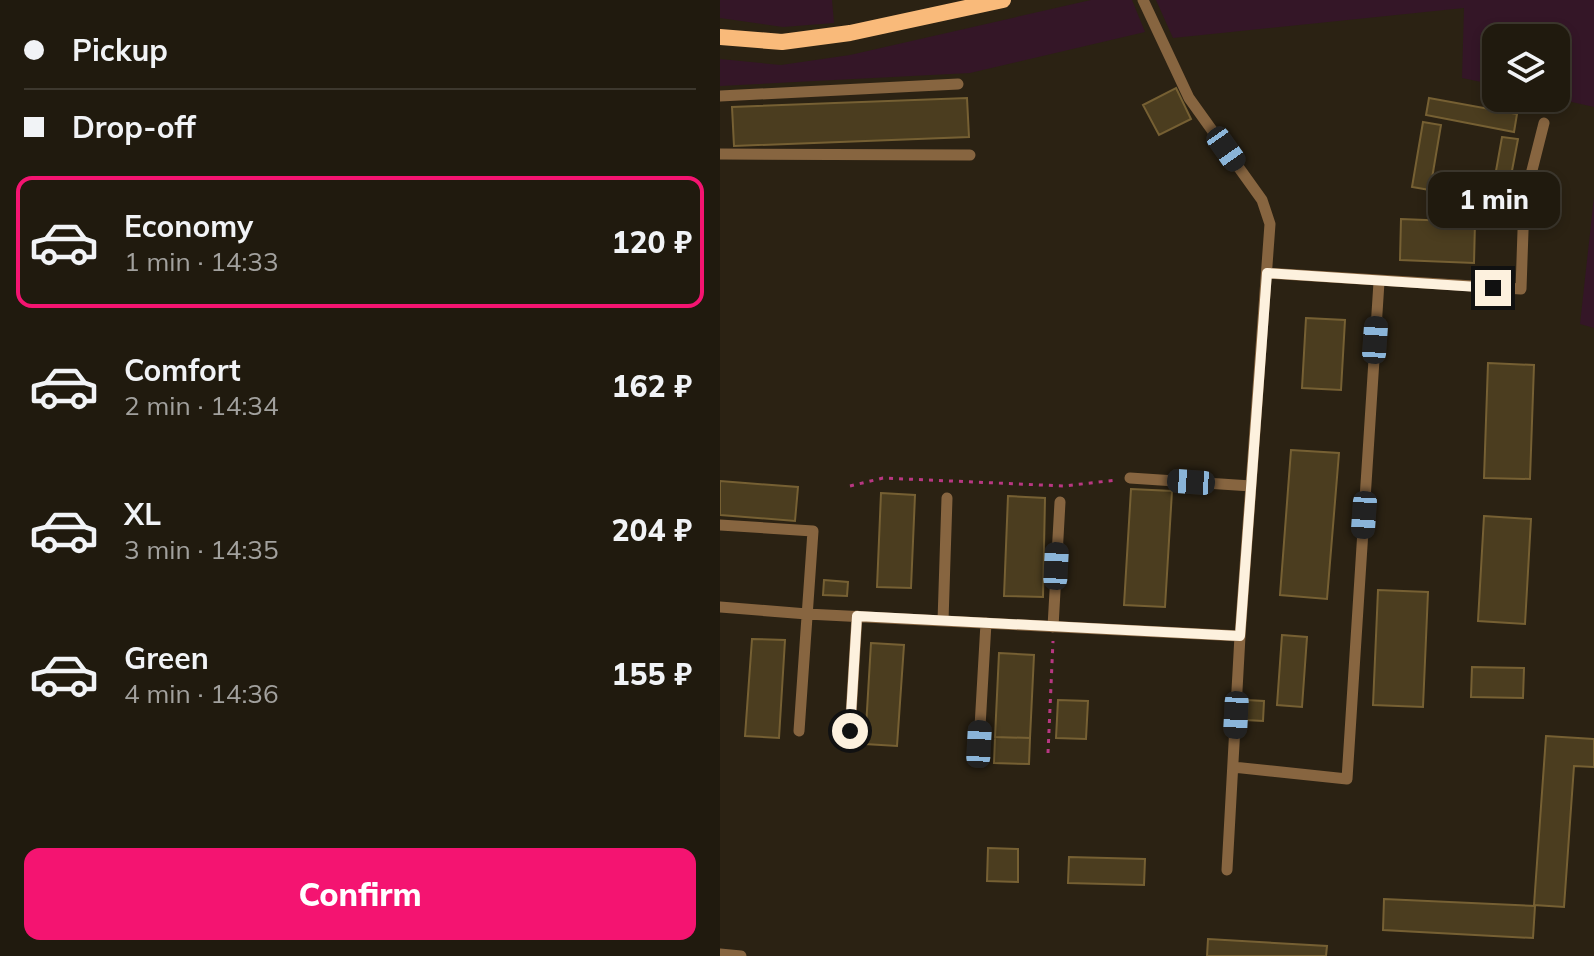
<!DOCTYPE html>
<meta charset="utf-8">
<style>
:root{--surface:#201a0e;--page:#2d271c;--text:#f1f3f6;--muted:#a2a19e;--line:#3d382e;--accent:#f41471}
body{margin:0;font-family:Mulish,sans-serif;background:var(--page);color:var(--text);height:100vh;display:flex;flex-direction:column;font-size:30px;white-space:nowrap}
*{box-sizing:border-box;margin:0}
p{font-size:26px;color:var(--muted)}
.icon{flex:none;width:44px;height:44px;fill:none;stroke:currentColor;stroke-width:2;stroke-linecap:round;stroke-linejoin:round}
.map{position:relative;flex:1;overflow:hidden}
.drawer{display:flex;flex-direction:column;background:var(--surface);width:720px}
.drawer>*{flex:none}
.guide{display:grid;align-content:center;height:176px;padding:0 24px;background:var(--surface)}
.buttons{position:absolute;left:762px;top:24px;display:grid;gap:16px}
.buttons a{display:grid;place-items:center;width:88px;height:88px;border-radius:16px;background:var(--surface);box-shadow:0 4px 12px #0003,0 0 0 2px var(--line);font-size:40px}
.end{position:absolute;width:36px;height:36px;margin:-18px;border:10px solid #fdf1de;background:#111;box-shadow:0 0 0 4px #111}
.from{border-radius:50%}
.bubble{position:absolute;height:56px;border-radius:16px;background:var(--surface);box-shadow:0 4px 12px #0003,0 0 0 2px var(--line);font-size:26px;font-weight:800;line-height:56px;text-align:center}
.car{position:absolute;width:24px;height:48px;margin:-24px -12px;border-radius:10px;box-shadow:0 0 6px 2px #0007;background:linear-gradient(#222 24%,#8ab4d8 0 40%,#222 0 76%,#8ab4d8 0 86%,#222 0)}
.guide b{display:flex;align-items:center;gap:28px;height:76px;font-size:30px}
.guide b+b{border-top:2px solid var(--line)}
.guide i{width:20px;height:20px;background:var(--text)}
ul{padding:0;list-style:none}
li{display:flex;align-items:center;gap:24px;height:132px;margin:0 16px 12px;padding:0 8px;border:4px solid transparent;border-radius:16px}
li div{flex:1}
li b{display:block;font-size:30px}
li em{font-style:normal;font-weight:800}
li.on{border-color:var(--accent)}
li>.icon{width:72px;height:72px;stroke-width:1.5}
.cta{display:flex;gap:16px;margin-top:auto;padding:16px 24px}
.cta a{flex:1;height:92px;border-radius:16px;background:var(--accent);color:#fff;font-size:32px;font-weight:800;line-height:92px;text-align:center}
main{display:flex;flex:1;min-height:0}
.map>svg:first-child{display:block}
.green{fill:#341627}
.building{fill:#4b3d1f;stroke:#766033;stroke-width:2}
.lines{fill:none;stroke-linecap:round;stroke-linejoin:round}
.path{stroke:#b83782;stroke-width:3;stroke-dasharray:4 6;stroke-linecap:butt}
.lane{stroke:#876540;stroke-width:11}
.secondary{stroke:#f9ba7a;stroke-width:16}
.route{stroke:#fdf1de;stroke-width:10}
</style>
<main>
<section class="drawer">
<div class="guide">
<b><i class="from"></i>Pickup</b>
<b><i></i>Drop-off</b>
</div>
<ul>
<li class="on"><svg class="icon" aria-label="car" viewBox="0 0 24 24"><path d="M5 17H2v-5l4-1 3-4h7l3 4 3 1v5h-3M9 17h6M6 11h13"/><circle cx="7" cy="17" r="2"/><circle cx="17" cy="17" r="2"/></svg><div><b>Economy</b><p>1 min · 14:33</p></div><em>120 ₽</em></li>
<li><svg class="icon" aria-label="car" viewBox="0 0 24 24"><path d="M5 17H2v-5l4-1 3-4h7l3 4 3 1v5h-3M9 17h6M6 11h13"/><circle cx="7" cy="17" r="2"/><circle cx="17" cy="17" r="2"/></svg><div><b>Comfort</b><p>2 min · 14:34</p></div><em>162 ₽</em></li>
<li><svg class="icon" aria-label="car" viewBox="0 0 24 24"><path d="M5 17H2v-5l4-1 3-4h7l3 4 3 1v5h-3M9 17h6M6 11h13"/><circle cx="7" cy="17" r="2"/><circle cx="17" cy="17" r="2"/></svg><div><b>XL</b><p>3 min · 14:35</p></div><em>204 ₽</em></li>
<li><svg class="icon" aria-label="car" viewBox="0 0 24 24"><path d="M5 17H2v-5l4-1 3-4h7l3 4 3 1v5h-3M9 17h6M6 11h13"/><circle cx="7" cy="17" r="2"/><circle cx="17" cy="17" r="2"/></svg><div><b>Green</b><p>4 min · 14:36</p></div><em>155 ₽</em></li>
</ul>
<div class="cta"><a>Confirm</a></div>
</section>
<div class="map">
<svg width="874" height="956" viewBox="0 0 874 956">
<rect width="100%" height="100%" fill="#2b2213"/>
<!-- green -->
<path class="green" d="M0,0H112L114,23L63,27L0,18Z
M371,0H412L425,32L250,73L0,86V59L61,65L130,55Z
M436,0H874V107L834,98H836V38H776V85L742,78L744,8L453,38Z
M874,197V328L860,324Z"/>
<!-- building -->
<path class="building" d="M456,88L471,119L439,135L423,105Z
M247,98L249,137L14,146L12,107Z
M709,98L797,114L794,132L706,115Z
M703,122L721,125L710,190L692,187Z
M782,137L798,139L786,202L771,199Z
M681,219L755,222L754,263L680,260Z
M586,318L625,320L621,390L582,388Z
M768,363L814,365L810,479L764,478Z
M571,450L619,453L607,599L560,595Z
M0,481L78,487L75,521L0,515Z
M411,489L452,491L445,607L404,605Z
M161,493L195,495L191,588L157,587Z
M288,496L325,498L323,597L284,596Z
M764,516L811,519L805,624L758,621Z
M104,580L128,582L127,596L103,595Z
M658,590L708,592L703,707L653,705Z
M562,635L587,637L582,707L557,705Z
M32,639L65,640L59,738L25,736Z
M151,643L184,645L177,746L145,744Z
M279,653L314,655L310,738L275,737Z
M752,667L804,668L803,698L751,697Z
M338,700L368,701L366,739L336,738Z
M526,700L544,701L543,721L525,720Z
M826,736L874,739V767L854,766L844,907L814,905Z
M275,737L310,738L309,764L274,763Z
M268,848L298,849V882L267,881Z
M349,857L425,859L424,885L348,883Z
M664,899L815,906L813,938L663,930Z
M488,939L607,946L606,956H487Z"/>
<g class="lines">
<!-- path -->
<path class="path" d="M130,486L163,478L344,486L397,480
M328,753L333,641"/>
<!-- lane -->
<path class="lane" d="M423,0L469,98L542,200L550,224L520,636L507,870
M0,96L238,84
M0,154L250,155
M547,273L801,289L804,202L824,123
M410,478L531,486
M0,525L93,531L79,731
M0,607L87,614L520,636
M223,621L227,498
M333,627L340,502
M130,731L137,616
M259,744L266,623
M513,767L627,779L659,282
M0,954L21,956"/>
<!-- secondary -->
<path class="secondary" d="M0,37L62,42L130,33L283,0"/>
</g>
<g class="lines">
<!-- route -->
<path class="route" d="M130,731L137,616L520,636L547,273L773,288"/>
</g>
</svg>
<div class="buttons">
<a><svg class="icon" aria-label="layers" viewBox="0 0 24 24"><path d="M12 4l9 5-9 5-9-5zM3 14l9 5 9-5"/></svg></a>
</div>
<i class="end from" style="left:130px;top:731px"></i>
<i class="end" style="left:773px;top:288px"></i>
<div class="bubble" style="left:708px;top:172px;width:132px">1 min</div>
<i class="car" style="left:506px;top:149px;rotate:145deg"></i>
<i class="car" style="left:655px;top:340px;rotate:4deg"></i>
<i class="car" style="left:471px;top:482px;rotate:274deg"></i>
<i class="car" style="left:644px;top:515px;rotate:184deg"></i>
<i class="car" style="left:336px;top:566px;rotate:3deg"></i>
<i class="car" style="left:516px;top:715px;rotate:183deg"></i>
<i class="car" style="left:259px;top:744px;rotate:3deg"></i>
</div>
</main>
